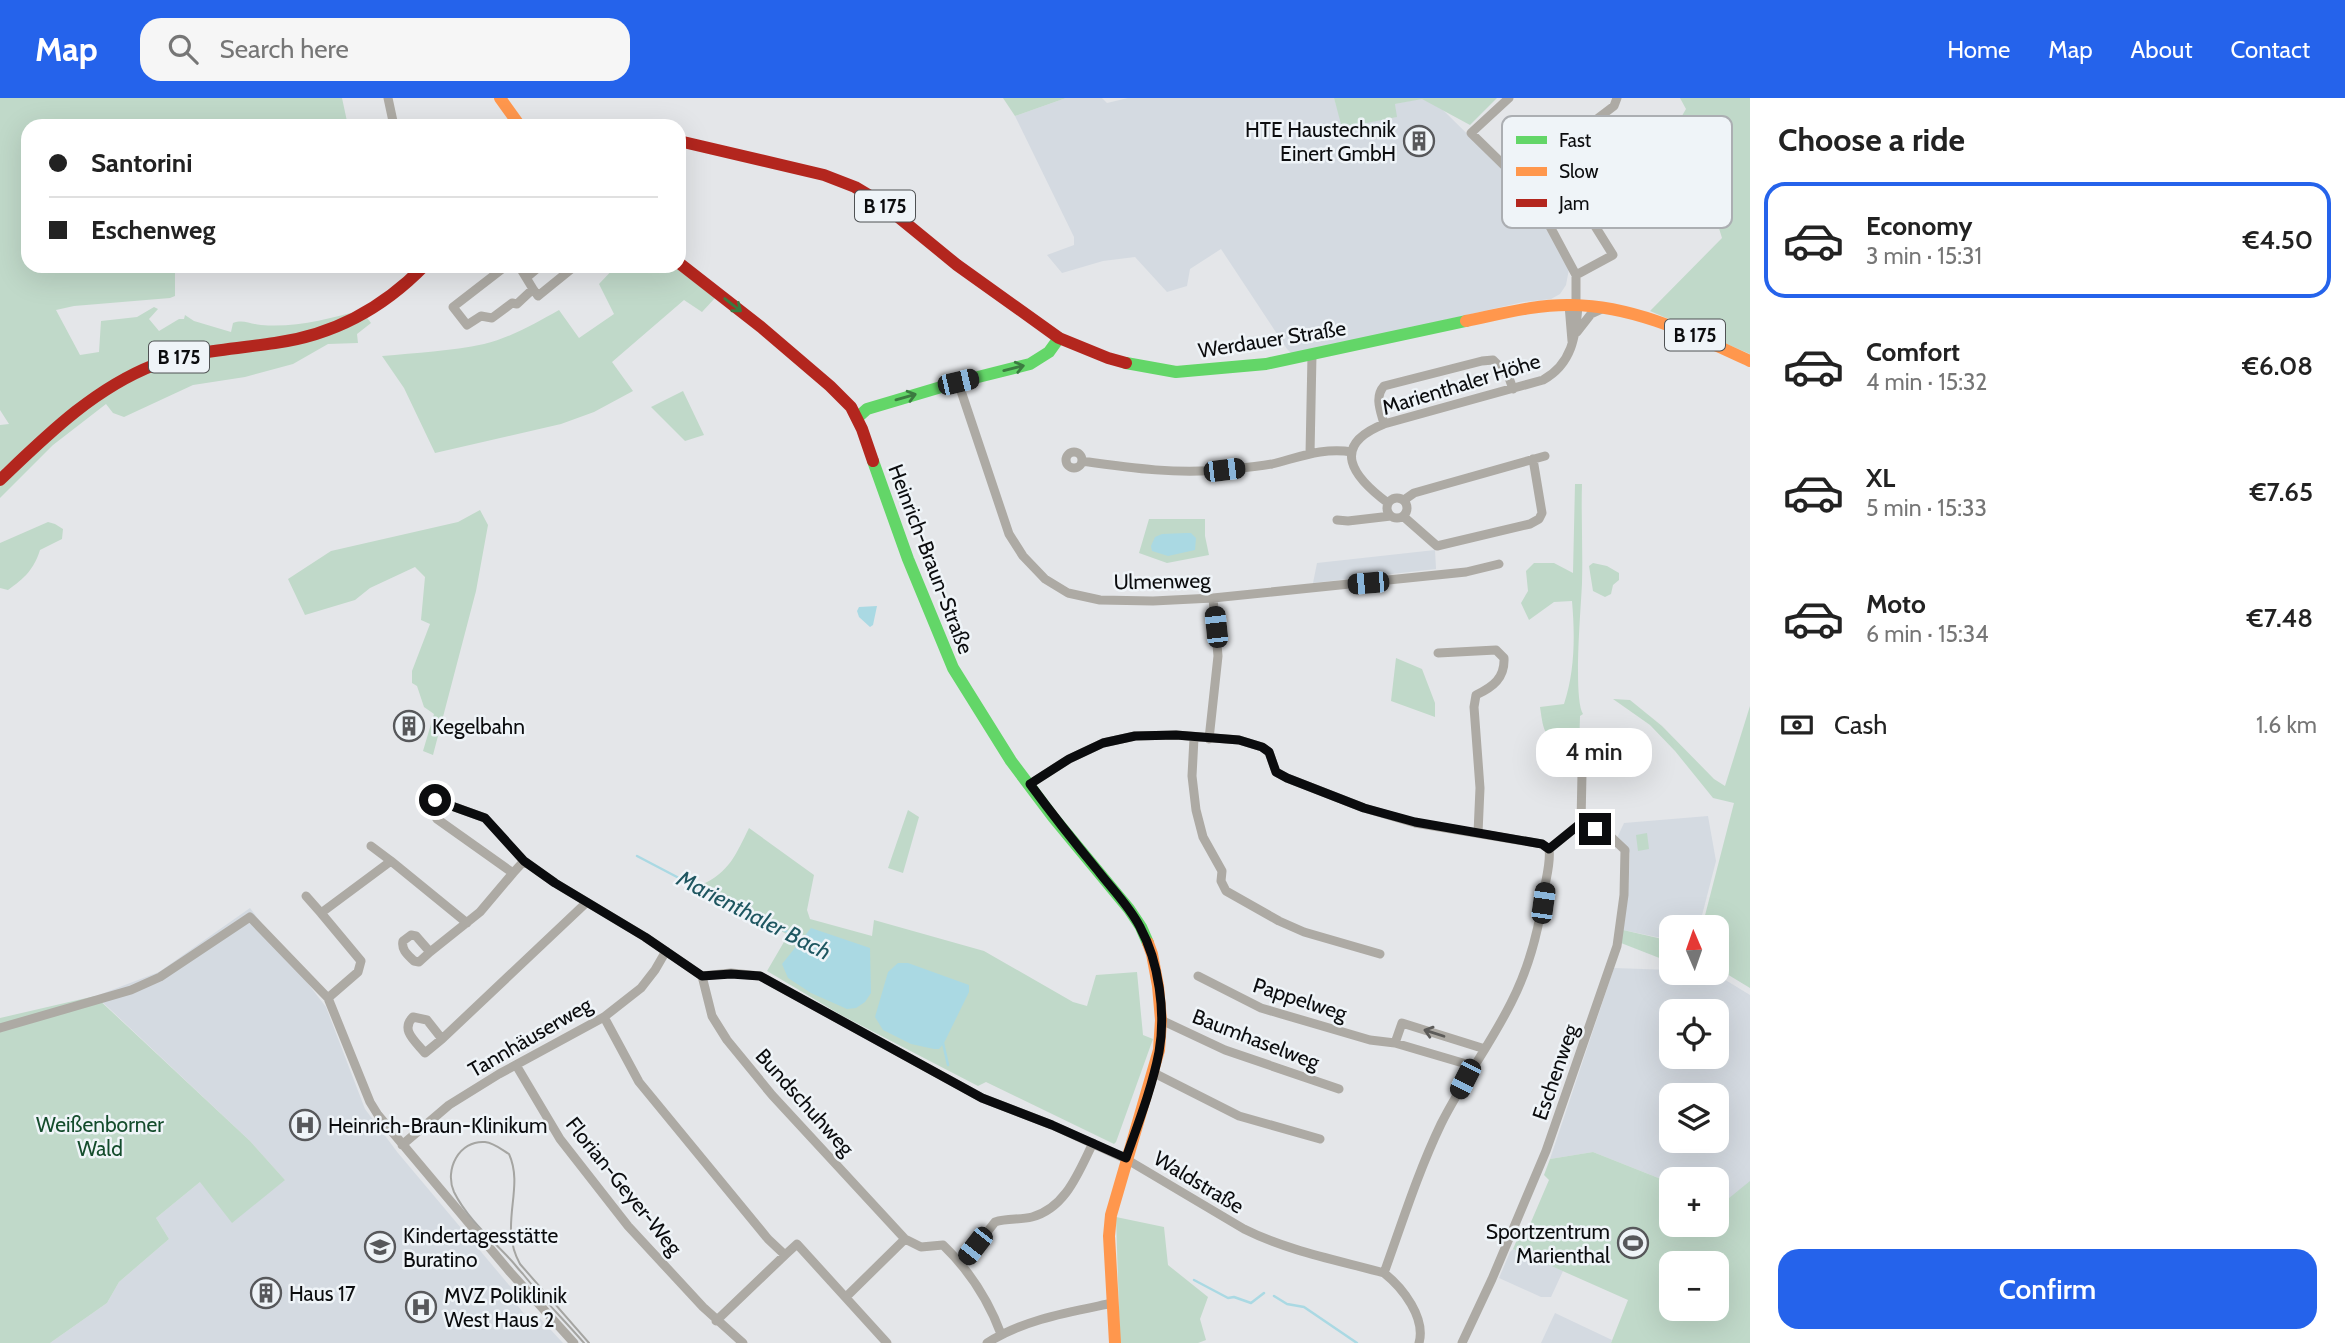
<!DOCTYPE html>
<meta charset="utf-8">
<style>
:root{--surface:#fff;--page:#f6f6f6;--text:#222;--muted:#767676;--line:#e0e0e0;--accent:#2563eb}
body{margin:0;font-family:Cabin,sans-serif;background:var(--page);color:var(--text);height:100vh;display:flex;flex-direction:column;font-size:26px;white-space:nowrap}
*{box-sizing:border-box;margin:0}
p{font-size:23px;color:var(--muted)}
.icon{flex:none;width:38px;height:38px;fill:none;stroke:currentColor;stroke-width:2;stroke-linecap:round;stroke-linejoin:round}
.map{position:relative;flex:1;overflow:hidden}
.sheet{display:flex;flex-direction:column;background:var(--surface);width:595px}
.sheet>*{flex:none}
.banner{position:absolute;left:21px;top:21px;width:665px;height:154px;border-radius:21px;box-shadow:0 7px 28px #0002;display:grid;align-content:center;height:154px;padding:0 28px;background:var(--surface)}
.needle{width:46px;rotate:358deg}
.buttons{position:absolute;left:1659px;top:817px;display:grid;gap:14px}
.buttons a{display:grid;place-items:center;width:70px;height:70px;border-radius:14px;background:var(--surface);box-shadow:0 7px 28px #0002;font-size:35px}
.end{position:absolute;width:32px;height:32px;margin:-16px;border:9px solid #0b0c0e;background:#fff;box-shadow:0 0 0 4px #fff}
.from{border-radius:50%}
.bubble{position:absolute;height:49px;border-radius:21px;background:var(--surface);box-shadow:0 7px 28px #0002;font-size:23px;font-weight:600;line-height:49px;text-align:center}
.car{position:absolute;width:21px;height:42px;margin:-21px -10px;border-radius:9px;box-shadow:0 0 5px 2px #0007;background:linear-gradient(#222 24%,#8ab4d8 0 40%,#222 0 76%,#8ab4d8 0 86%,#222 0)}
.banner b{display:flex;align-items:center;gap:24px;height:66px;font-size:26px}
.banner b+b{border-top:2px solid var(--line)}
.banner i{width:18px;height:18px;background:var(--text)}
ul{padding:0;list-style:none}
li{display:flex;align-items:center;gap:21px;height:116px;margin:0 14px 10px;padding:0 14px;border:4px solid transparent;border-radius:21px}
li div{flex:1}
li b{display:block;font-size:26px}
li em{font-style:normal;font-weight:600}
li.active{border-color:var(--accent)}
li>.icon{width:63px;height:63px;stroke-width:1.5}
h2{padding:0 28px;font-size:32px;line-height:84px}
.pay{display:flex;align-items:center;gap:18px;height:77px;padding:0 28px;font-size:26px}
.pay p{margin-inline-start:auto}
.cta{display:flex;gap:14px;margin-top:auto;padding:14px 28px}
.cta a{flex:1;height:80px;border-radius:21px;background:var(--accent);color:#fff;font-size:28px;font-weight:600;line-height:80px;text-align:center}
header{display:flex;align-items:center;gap:42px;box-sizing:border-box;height:98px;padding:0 35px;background:var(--accent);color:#fff}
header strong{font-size:33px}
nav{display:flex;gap:38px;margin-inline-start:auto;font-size:24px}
.search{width:490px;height:63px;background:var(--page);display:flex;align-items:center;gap:18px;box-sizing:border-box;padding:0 24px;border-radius:21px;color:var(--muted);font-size:26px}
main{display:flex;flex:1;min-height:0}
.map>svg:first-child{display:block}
.built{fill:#d4dae1;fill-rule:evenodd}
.green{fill:#c0d9c9;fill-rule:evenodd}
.water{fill:#aad9e3}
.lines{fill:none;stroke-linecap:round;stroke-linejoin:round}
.stream{stroke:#aad9e3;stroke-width:2.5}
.street{stroke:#adaaa4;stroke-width:9}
.fast{stroke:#63d668;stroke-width:12}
.slow{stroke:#ff974d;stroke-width:12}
.jam{stroke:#b3261e;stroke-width:12}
.tram{stroke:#a5a5a2;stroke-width:2}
.oneway{stroke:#3b7b40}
.oneway2{stroke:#5c5b59}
.route{stroke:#0b0c0e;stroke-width:9}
.labels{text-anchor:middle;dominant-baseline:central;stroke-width:5;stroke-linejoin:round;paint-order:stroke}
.shield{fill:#eff4f8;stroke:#4f5254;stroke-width:2}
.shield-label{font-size:19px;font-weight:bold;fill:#0b0c0e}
.poi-label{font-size:21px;fill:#0b0c0e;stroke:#eff4f8;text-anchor:start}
.street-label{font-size:21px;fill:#0b0c0e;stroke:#eff4f8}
.park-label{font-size:21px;fill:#144c2c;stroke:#eff4f8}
.water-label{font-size:23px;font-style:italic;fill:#1e5660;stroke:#eff4f8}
.key{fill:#eff4f8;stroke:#abaeb2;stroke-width:2}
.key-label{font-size:19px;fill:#0b0c0e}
</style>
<header>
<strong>Map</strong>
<div class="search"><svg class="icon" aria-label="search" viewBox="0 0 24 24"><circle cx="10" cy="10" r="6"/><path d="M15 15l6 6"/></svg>Search here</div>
<nav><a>Home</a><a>Map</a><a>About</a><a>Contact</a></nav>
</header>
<main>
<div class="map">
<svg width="1750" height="1245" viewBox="0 0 1750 1245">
<rect width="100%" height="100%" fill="#e4e6e9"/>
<!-- built -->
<path class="built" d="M1066,0H1102L1107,5L1128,0H1334L1343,29L1396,19L1395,6L1422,0L1443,12L1522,90L1537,112L1569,171L1566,187L1560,196L1551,201L1523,204L1293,257L1287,251L1221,151L1190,171L1187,188L1167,194L1135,159L1103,163L1062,175L1047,157L1074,147V139L1015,18Z
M1435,452L1436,471L1313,485L1317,465Z
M1708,718L1716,763L1699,829L1671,830V842L1623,832L1628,797L1630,755L1617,740L1624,725Z
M250,810L326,909L365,1011L398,1055L514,1193L510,1198L529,1222L537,1217L563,1245H50L107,1205L119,1184L169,1141L156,1120L200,1084L285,1082L250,1043L96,898L159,874Z
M1614,870L1671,872V875H1714L1750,897V1119L1717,1103V1082H1671V1085L1593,1054L1550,1061ZM1671,914H1717V959H1671ZM1671,998H1717V1043H1671Z
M1513,1151L1563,1173L1551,1199H1541L1499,1180L1510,1154Z
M1555,1215L1612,1242L1611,1245H1541Z"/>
<!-- green -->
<path class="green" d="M0,0H342L348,28H28V168H175V198L170,200L74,208L56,212L80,257L99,254L101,223L137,219L154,209L158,211L149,221L159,233L179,221H184L185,217L194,223L231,234L233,225C243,221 250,226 261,227C295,230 329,221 361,212L371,225L357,236L358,245L328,246L293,266L245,279L193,287L124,319L113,315L106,306L53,347L0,400V327L9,326L0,312Z
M1003,0H1066L1015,18Z
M1334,0H1497L1470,27L1422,1L1395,6L1397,19L1342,30Z
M1680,0H1750V256L1650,213L1722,140L1704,82L1676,28L1686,11Z
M616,168H673L715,200L702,214L684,202L612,264L633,293L594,314L561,326L435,355L404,290L382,258C416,255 451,253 484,246C510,240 536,225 559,212L579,240L614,216L599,186Z
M683,293L704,337L685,343L651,309Z
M1575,386H1582C1581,419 1583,452 1582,485C1581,510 1573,600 1583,616L1580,618L1579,650L1590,657L1589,667L1580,670L1577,663L1572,661V647C1544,642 1544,636 1540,609L1564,606C1575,573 1575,537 1572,503L1554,504L1529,522L1521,505L1528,493L1526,473L1534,465H1554L1573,475Z
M480,412L488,427L476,493L433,657L423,653L434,616L424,609L417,588L412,585V573L430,526L421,522L425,479L415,469L370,490L355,502L305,517L288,481L331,453L458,424Z
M1149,421H1205V438L1209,457L1167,465L1139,455Z
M48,424L55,426L63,431L62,441L40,452C34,471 25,480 8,492L0,490V445Z
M1593,465L1607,468L1619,475V482L1613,487L1611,496L1605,499L1593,493L1589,468Z
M1396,560L1422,571L1435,605V619L1391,603Z
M1613,601L1630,602L1662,628L1714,681L1725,688L1750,608V890L1717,870V830L1702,829L1734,705L1713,700L1675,653L1650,627Z
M908,712L919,719L903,775L888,770Z
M749,730L814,777L807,812L810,821L872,838L874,822L984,853L1073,904L1087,908L1096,877L1137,874L1143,937L1153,941L1116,1044L1114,1046L986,984L978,988L841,917L767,873L788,837L701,787C730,774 736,756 749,730Z
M1647,735L1649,751L1638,753L1636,737Z
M1623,832L1671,843V861H1662L1621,845Z
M95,898L250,1043L285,1082L232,1125L200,1084L156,1120L169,1141L119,1184L107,1205L50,1245H0V920Z
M1593,1054L1671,1085V1127H1717V1103L1723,1105L1750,1083V1245H1611L1628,1202L1513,1151L1519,1137L1525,1138L1549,1082L1544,1077L1550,1061ZM1671,1166H1717V1211H1671Z
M1116,1119L1164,1129L1168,1167L1208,1199L1200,1221L1206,1242L1198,1245H1120Z"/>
<!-- water -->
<path class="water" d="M1186,435H1191L1196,440L1195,452L1168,458L1152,453L1151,448L1155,439L1162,436Z
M877,508L873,527L870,529L859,519L857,513L859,509Z
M811,830L870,850L871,895L865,904L856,910L847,911L811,895L788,880L782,866Z
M898,865H908L969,887V894L944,945L939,951H934L911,946L883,932L875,919L888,874Z"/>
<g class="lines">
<!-- stream -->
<path class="stream" d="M637,758L759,822L788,834L801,844
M943,945L948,967
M1194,1182L1228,1200L1234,1199L1251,1205L1264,1195
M1274,1198L1287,1206L1304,1209L1357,1245"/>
<!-- street -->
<path class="street" d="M388,0L394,28
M1509,0L1471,35L1518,81L1539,108L1576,177V207
M1518,81L1614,8L1617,0
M1539,108L1570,88L1613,157L1576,177
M506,168L453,209L467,227L481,218L492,220L512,205L517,206L533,191L538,198L575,168
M519,168L533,191
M527,179L540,168
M1569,207L1572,243
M1577,234L1591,216L1602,211
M958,284L1009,436L1023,458L1045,481L1068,495L1100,502L1153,503L1213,500L1466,474L1499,466
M1384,326C1381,314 1374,299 1384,288L1482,263L1493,262L1508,277L1513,291
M1066 362a8 8 0 1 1 16 0a8 8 0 1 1-16 0Z
M1310,356L1312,257
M1082,363C1131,370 1180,377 1229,371C1243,370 1258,369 1272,366C1300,359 1324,349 1352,354
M1387 410a10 10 0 1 1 20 0a10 10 0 1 1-20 0Z
M1404,402L1414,395L1545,358
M1388,405C1353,379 1329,348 1384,326L1543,282C1572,266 1576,238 1578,207
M1404,419L1437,448L1530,426L1539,421L1542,415L1533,361
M1337,422L1348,423L1391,418
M1438,555L1496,552L1504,560C1505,580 1493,589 1476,597L1474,609L1480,690L1478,735
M1194,640L1192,678L1196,712L1203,739L1222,773L1221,783L1226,793L1279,823L1304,834L1380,856
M1209,641L1218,558L1213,500
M1030,686L1069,661L1103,645L1135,638L1176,637L1239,642L1262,649L1269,654L1276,674L1287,680L1364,710L1415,725L1542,746L1549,751
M1581,725L1582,675
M371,748L391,763
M524,763L513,775L437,721L431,712L435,702L485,720L524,763L555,785L645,839L702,878L731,875L760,878L982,1000L1052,1027L1126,1061L1244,1131C1288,1153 1337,1162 1384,1175C1403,1190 1426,1220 1419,1245
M306,798L321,815
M430,854L419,864L414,863C408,857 401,852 403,843L411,837L416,838L430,854L480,814L513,775
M702,878L712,918L727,942L772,997L905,1141L921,1149L943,1147C970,1173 988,1201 1001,1236
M1198,878L1261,910L1370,942L1395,945L1473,968
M328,900L358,874L361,863L321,815L391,763L467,825
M604,919L639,984L768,1141L785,1157L797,1146L887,1245
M1161,922L1225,952L1339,991
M0,930L131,892L160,879L250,819L328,900L370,1004L378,1017L510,1174L574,1245
M442,941L427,922L413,919C400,932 415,943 425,955L442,941L587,804
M1395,945L1402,925L1485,951
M516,967L560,1041L628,1128L703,1209L743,1245
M1154,975L1239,1018L1320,1041
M402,1047L449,1007L499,976L604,919L641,890L655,872L666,853
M962,1166L995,1124C1007,1120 1020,1122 1032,1119C1066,1110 1079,1073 1093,1045
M1384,1175C1402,1125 1418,1074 1441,1026C1462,984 1490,947 1511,905C1529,870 1539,832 1544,793C1546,780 1551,764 1549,751L1581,725L1609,737L1625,752L1624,797L1617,848L1546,1053L1492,1181L1462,1245
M846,1199L905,1141
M716,1223L785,1157
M987,1245C1025,1221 1070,1214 1113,1205"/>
<!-- fast -->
<path class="fast" d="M1126,265L1176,274L1266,266L1466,223
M857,320L867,311L958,284L1030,266L1049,254L1059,240
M873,363L908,461L953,570L1011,663L1053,719L1129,811L1141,829L1148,845"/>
<!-- slow -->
<path class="slow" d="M500,0L520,28
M1466,223C1501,216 1537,206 1572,207C1636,208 1693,237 1750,263
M1115,1245L1109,1138L1111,1117L1159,952L1161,922L1158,888L1152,856L1148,845"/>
<!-- jam -->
<path class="jam" d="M679,43L824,77L855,89L880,104L957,167L1059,240L1108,260L1126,265
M679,165L761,229L830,288L851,309L862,331L873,363
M0,382C46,338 93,291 154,267C193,253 234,251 275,245C334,237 383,210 424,168"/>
<!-- tram -->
<path class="tram" d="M584,1245C564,1222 542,1200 523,1176C518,1171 514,1165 509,1160C489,1139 467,1120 454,1094C444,1072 459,1042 485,1044C494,1045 501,1051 509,1056C525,1091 498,1127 520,1166L589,1245"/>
</g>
<!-- one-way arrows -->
<defs><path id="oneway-shaft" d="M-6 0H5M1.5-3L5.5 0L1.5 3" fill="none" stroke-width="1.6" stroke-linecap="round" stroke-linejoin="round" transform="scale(1.75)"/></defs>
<g class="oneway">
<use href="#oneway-shaft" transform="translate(733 207) rotate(38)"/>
<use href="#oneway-shaft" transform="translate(1014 270) rotate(-14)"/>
<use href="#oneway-shaft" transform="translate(906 299) rotate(-16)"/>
</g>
<use class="oneway2" href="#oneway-shaft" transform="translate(1434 935) rotate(-162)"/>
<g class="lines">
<!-- route -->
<path class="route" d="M435,702L485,720L524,763L555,785L645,839L702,878L731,876L760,878L982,1000L1052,1027L1126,1060C1138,1026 1152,990 1159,954C1166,915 1159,864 1140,829C1130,809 1113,792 1099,774C1075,745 1052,716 1030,686L1069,661L1103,645L1135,638L1176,637L1239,642L1262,649L1269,654L1276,674L1287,680L1364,710L1415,724L1542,746L1549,751L1581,725L1595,731"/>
</g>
<!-- icons -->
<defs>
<g id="building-ring" transform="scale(1.575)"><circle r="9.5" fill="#eff4f8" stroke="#57585b" stroke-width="1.5"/><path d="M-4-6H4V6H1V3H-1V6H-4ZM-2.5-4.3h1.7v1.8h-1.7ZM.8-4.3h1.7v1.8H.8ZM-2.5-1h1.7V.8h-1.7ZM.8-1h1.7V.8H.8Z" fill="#57585b"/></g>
<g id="hospital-ring" transform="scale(1.575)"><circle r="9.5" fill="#eff4f8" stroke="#57585b" stroke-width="1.5"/><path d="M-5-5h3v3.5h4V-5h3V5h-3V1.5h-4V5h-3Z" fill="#57585b"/></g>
<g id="stadium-ring" transform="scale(1.575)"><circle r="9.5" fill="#eff4f8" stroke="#57585b" stroke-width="1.5"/><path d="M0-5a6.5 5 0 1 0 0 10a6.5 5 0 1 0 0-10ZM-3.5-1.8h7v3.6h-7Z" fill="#57585b"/></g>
<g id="school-ring" transform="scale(1.575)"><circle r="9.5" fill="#eff4f8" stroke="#57585b" stroke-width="1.5"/><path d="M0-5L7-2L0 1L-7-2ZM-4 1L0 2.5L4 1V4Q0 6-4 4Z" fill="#57585b"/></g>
</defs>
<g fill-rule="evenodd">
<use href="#building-ring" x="1419" y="43"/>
<use href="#building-ring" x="409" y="628"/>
<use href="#hospital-ring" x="305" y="1027"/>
<use href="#stadium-ring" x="1633" y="1145"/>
<use href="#school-ring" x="380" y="1149"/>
<use href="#building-ring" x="266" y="1195"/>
<use href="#hospital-ring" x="421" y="1209"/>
</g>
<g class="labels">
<!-- shield labels -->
<g class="shield">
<rect x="855" y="92.5" width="60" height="31" rx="5"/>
<rect x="1665" y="221.5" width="60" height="31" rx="5"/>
<rect x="149" y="243.5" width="60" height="31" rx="5"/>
</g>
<g class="shield-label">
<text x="885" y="108">B 175</text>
<text x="1695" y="237">B 175</text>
<text x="179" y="259">B 175</text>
</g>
<!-- poi labels -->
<g class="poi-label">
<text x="1396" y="31" text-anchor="end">HTE Haustechnik<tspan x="1396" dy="24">Einert GmbH</tspan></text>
<text x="432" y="628">Kegelbahn</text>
<text x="328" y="1027">Heinrich-Braun-Klinikum</text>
<text x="1610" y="1133" text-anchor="end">Sportzentrum<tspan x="1610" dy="24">Marienthal</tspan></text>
<text x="403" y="1137">Kindertagesstätte<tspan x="403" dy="24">Buratino</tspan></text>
<text x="289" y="1195">Haus 17</text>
<text x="444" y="1197">MVZ Poliklinik<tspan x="444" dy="24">West Haus 2</tspan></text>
</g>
<!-- street labels -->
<g class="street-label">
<text transform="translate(1272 241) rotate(-9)">Werdauer Straße</text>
<text transform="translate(1461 286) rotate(-17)">Marienthaler Höhe</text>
<text transform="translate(931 461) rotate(69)">Heinrich-Braun-Straße</text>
<text transform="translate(1162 483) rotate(-1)">Ulmenweg</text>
<text transform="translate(1300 901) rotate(18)">Pappelweg</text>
<text transform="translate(530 939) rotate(-30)">Tannhäuserweg</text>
<text transform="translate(1256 941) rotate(21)">Baumhaselweg</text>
<text transform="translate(1555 974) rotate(-71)">Eschenweg</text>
<text transform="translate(805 1004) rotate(48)">Bundschuhweg</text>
<text transform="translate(1199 1084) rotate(31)">Waldstraße</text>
<text transform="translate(624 1088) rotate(51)">Florian-Geyer-Weg</text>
</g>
<!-- park labels -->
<g class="park-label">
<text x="100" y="1026">Weißenborner<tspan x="100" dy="24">Wald</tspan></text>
</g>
<!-- water labels -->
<g class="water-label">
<text transform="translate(754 817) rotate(27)">Marienthaler Bach</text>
</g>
</g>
<!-- legend -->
<rect x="1502" y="18" width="230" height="112" rx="10" class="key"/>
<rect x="1516" y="38" width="31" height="8" fill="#63d668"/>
<rect x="1516" y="69" width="31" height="9" fill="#ff974d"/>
<rect x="1516" y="101" width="31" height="8" fill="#b3261e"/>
<g class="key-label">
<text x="1559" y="49">Fast</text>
<text x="1559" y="80">Slow</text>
<text x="1559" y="112">Jam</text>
</g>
</svg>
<div class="buttons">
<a><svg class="needle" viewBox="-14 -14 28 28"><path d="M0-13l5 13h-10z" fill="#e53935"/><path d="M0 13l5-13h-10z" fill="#767676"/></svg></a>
<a><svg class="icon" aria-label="locate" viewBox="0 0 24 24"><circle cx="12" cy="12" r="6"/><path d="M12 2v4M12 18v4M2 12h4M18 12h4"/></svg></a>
<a><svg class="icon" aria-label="layers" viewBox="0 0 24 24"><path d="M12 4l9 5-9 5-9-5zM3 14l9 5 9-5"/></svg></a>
<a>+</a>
<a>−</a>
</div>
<i class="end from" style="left:435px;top:702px"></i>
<i class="end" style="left:1595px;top:731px"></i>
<div class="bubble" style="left:1536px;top:630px;width:116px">4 min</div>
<i class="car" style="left:958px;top:284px;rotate:77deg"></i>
<i class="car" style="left:1224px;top:372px;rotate:83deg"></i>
<i class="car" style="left:1368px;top:485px;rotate:265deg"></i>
<i class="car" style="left:1216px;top:529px;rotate:354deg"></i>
<i class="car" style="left:1543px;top:805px;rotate:8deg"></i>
<i class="car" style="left:1465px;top:981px;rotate:207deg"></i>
<i class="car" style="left:975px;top:1148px;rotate:218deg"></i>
<div class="banner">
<b><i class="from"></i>Santorini</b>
<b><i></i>Eschenweg</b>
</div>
</div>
<section class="sheet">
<h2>Choose a ride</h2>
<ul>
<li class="active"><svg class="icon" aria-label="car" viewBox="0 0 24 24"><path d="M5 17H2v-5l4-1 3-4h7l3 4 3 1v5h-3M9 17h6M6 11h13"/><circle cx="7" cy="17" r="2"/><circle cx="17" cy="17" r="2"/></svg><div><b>Economy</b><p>3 min · 15:31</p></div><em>€4.50</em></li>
<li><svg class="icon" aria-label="car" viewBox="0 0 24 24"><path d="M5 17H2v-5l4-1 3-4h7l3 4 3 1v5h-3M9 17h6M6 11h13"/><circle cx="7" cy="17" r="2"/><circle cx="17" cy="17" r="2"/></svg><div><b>Comfort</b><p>4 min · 15:32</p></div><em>€6.08</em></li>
<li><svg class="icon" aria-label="car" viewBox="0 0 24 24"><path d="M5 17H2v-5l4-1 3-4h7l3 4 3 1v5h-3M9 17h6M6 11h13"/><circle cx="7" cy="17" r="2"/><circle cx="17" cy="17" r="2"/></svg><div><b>XL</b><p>5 min · 15:33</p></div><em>€7.65</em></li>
<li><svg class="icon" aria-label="car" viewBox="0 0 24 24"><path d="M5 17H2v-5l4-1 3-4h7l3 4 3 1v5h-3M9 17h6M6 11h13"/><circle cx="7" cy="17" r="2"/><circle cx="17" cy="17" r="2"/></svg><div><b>Moto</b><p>6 min · 15:34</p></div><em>€7.48</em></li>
</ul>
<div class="pay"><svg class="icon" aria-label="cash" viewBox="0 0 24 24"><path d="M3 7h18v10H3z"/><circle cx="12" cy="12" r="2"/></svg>Cash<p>1.6 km</p></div>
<div class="cta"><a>Confirm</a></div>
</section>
</main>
